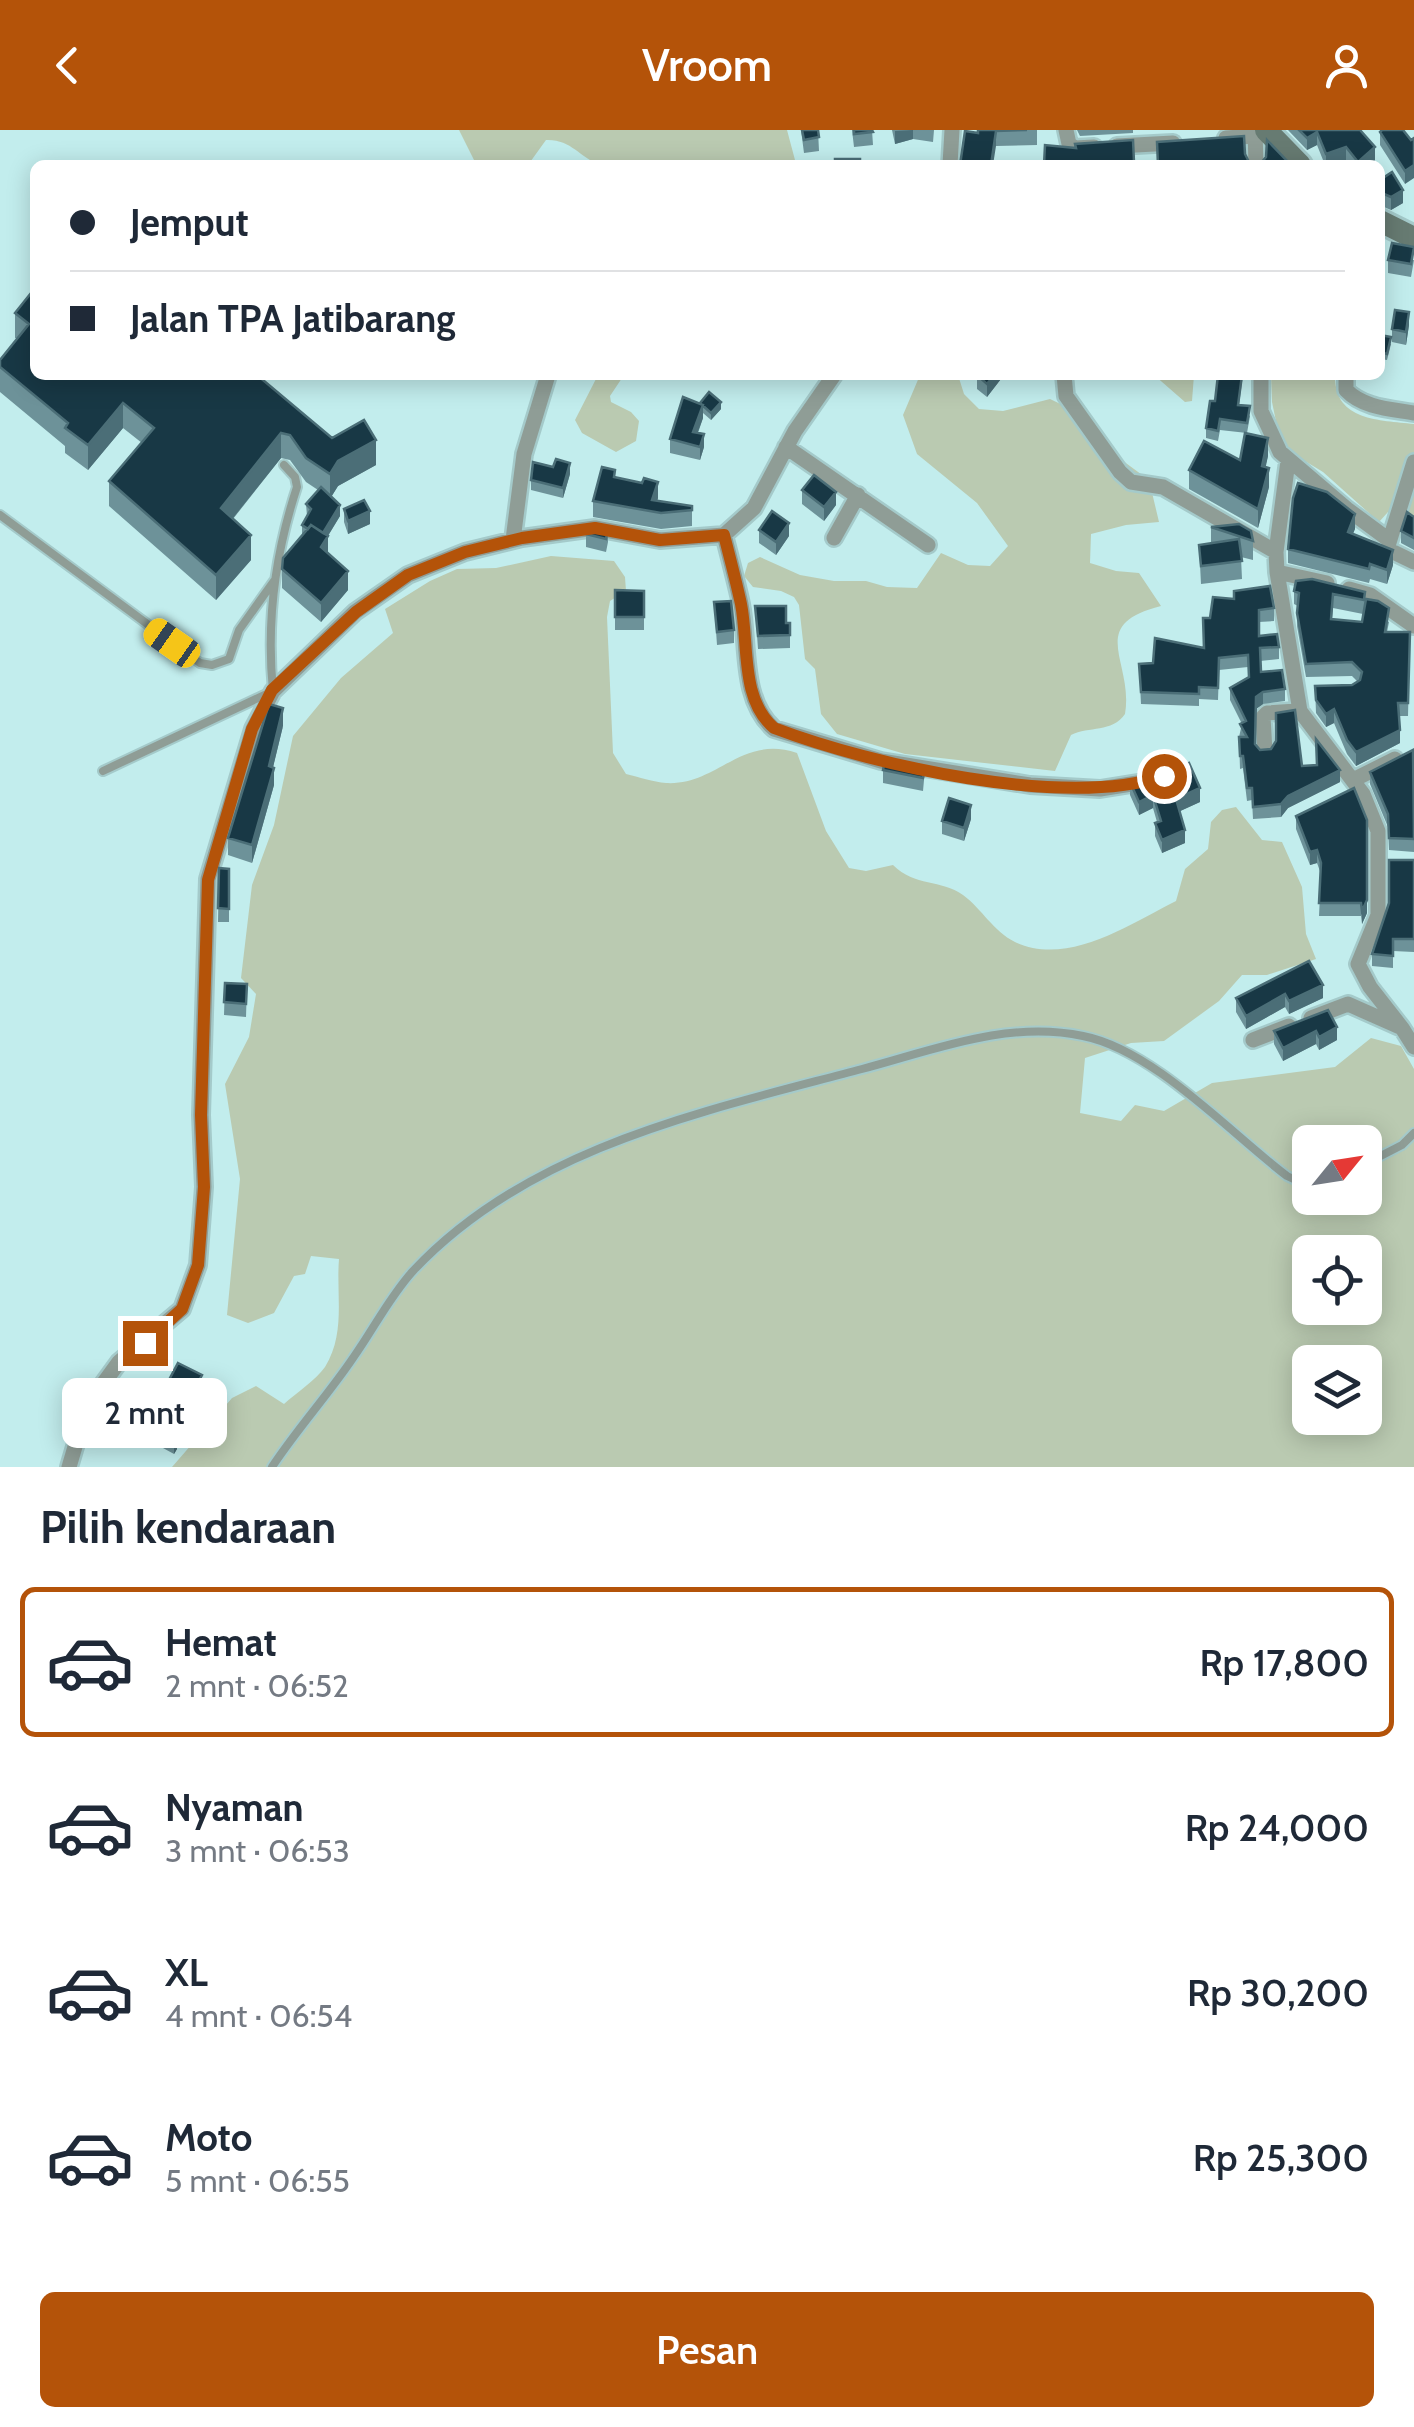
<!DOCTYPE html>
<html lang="id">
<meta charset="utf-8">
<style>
:root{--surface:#fff;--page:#f2f2f3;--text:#1f2937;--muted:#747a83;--line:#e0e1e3;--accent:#b45309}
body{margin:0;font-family:Cabin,sans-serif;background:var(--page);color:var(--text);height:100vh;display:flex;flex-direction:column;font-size:38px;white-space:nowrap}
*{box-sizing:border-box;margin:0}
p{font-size:32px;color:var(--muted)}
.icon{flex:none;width:55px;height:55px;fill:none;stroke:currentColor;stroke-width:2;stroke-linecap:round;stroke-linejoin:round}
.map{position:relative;height:1337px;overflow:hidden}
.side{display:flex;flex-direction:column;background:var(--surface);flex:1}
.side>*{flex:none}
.guide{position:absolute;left:30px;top:30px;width:1355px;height:220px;border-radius:15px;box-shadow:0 5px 25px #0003;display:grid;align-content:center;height:220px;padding:0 40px;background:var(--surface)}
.needle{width:65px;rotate:60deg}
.fabs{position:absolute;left:1292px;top:995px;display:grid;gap:20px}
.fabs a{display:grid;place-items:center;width:90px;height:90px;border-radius:15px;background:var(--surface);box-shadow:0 5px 25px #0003;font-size:50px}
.end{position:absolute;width:45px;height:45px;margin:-22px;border:12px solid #b45309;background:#fff;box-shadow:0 0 0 5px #fff}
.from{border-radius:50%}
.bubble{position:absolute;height:70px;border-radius:15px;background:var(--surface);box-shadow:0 5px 25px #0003;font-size:32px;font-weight:600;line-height:70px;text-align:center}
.car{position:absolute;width:30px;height:60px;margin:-30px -15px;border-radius:12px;box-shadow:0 0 8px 2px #0007;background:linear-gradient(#f5c518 24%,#345 0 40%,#f5c518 0 76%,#345 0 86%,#f5c518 0)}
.guide b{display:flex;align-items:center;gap:35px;height:95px;font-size:38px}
.guide b+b{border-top:2px solid var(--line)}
.guide i{width:25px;height:25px;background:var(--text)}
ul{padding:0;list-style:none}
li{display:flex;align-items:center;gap:30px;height:150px;margin:0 20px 15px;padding:0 20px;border:5px solid transparent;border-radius:15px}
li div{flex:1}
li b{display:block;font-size:38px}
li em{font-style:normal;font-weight:600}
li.selected{border-color:var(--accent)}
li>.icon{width:90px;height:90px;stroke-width:1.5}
h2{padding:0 40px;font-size:45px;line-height:120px}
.button{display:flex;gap:20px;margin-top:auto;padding:20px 40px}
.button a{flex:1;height:115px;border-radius:15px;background:var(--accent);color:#fff;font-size:40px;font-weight:600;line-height:115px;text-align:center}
header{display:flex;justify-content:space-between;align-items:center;height:130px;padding:0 40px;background:var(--accent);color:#fff;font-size:45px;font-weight:600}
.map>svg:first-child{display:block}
.green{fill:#bacab1;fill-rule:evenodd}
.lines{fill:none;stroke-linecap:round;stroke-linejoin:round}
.lane-casing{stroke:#a4caca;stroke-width:12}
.street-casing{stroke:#a4caca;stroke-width:20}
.secondary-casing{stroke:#a4caca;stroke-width:28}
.lane{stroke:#8f9d96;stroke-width:8}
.street{stroke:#8f9d96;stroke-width:15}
.secondary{stroke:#677b72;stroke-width:22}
.wall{fill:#6d9299;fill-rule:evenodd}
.shaded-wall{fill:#4b6e77}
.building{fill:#183845;stroke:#4b6e77;stroke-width:2.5}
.route{stroke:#b45309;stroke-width:12}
</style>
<header><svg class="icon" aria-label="back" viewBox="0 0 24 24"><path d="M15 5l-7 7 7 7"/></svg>Vroom<svg class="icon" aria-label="person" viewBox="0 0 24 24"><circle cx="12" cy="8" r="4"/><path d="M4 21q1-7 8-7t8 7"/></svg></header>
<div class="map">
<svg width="1414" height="1337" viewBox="0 0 1414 1337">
<rect width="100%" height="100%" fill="#c2eded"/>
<!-- green -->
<path class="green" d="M459,0H787L795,30L799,35H600C579,27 571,9 546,10L528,35H470L474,30Z
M598,245H624L610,266L611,272L631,282L639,291L636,311L616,322L582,303L575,290Z
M920,245H958L964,264L979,279L1003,281L1050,269L1071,279L1119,328L1149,350L1159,392L1126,395L1091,404L1090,433L1116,441L1139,443L1161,476C1085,495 1134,531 1125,584C1112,603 1089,596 1071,605L1055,641L905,624L837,604L821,584L815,539L805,529L799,475L794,467L781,461L753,457L744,446L748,433L760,427L800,445L834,451H866L887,457L917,458L941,423L968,435L990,436L1008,416L977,373L917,324L903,285Z
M1154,245H1194L1192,271L1185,272Z
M1271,245H1335C1334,291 1379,290 1414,294V391L1388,382L1379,392L1323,342L1295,325L1279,306L1272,272Z
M551,426L614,431L625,447L626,461L610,471L607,487L613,623L626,644C639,647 653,652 666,653C717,656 741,604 797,623L826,701L849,738L866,741L893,735C915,757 941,749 963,765C982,779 993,801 1015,812C1068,837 1130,794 1176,771L1185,739L1208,719L1211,692L1222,680L1236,677L1262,710L1282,712L1302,757L1306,804L1316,829L1267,845H1242L1219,871L1164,911L1131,913L1085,928L1080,983L1121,991L1135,975L1164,981L1212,953L1335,937L1371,908L1401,916L1414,939V1337H172L232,1268L256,1256L284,1274C296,1263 316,1250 325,1237C346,1203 336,1165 339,1129L311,1126L305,1144L294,1146L274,1183L248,1193L227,1185L240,1049L225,954L249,907L256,864L241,848L252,755L274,695L293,606L341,548L393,503L385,479L430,451L457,439L496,438ZM1310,1012H1365V1068H1310ZM1310,1122H1365V1178H1310ZM1310,1232H1365V1288H1310Z"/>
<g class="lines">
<!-- lane casing -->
<g class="lane-casing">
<path id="lane" d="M0,385L200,533L212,535L229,529L239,500L274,451
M103,641L273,561C266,491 275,424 297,357L295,347L284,335
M1365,1034L1402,1015L1414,1003
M272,1337C297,1299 328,1265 353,1228C373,1200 390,1166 413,1141C529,1017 705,981 862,939C934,920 1007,890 1083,906C1154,920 1230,1003 1287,1046L1302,1053L1310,1050"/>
</g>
<!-- street casing -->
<g class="street-casing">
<path id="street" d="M1066,0L1069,14L1075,18L1094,17
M1255,0L1256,35
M1226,8L1254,6
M1117,16L1173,13
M950,35L952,0
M1064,245L1066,266L1120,342L1131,352L1163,357L1276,422
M1261,245V281L1280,322L1347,379L1389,410
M1346,245V260C1363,278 1391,279 1414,283
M786,317L928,415
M1288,331L1276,422L1277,442L1300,581L1363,664L1378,701V785L1358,834L1370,857L1402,898
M1414,332L1387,419L1414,432
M724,405C730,428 736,451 741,474C749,514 740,569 774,599L881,631L1030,655L1100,659L1150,651
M834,408L858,365
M513,410L524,324L548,245
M1277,442L1327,453
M1349,459L1370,465L1414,496
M1265,622L1263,587L1267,583L1296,581
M1353,650L1395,629
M1311,888L1348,874L1402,898L1414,917
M1253,910L1289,896
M69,1337L87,1276L119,1232L182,1179L198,1135L204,1057L201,985L208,749L253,599L273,561L355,482L408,445L465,422L522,408L595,398L660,410L724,405L754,378L795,301L834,245"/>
</g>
<!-- secondary casing -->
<g class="secondary-casing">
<path id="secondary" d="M1266,0L1300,35
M1380,91L1414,108"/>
</g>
<!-- lane -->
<use href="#lane" class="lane"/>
<!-- street -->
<use href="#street" class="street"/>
<!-- secondary -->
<use href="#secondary" class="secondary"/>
</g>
<!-- wall -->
<path class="wall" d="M801,0H818L819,21L804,23Z
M852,0H872L873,15L854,17Z
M892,0H934L933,12L913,9L895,14Z
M977,0H1037V15L996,16L977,3Z
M1077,0H1133V3L1080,6Z
M1288,0H1360L1375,30L1369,35H1350L1346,30L1332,35H1325L1317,15L1307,20Z
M1380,2L1411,10L1405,54L1380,15Z
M1133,10L1134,35H1044L1076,18Z
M1245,24L1249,32V35H1158Z
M1380,50L1403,73L1391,80L1384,77L1380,70Z
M1388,130H1414L1411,147L1388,143Z
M35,158V245L332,308L376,335L338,356L331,367L340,386L328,406V423L348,460L321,492L282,458V439L302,406V395L307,386L306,374L318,360L306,352L290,330L281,328L233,389L251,430L216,470L109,376V351L142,313L123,298L88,340L65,323V316L0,262V230L17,209L15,208V183Z
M1409,195L1406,215L1392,212V199Z
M1380,205L1391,214L1387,230L1380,229Z
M977,245H1004L987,267L977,259Z
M1243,245L1239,275L1250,286L1247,303L1220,300L1218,311L1206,308V298L1215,271Z
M700,273L721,279L711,290L703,283V288L698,303L704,317L700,330L670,323V309Z
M1268,326L1265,337L1269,357L1258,398L1189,359V340Z
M570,344L563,368L531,360V350Z
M615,348L658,368L657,371L692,376V396L661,399L593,387V371Z
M802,360L836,375L824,391L802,374Z
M344,379L370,394L348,404L344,392Z
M1414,387V420L1401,413V401Z
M1211,397L1253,411V430L1241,427L1242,449L1201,454L1199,415L1211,413Z
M608,399V412L606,422L586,417V404Z
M1355,399L1352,404L1393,435L1387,454L1370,449L1369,453L1288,433V419Z
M759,400L789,406L776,425L759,413Z
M615,460L644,461V500H615Z
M1294,461L1365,462V475L1389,492L1387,502H1410L1408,586H1399L1400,613L1356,636L1347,624L1334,593L1326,597L1316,583L1315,556L1352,555L1357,551L1352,546L1306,547L1297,496L1298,476L1294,474ZM1333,478L1363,484L1362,492L1332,489Z
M714,472L734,500V513L717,515Z
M755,476L786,493H790V518L758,519Z
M1274,478V491L1259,492V506L1279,517V529L1260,531L1261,542L1285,559V571L1263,574L1256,579L1255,614L1260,620L1340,652L1288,678L1281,687L1253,689L1252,670L1247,671L1243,638L1240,639L1239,607L1242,594L1230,570V558L1248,548V537L1219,540L1218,570L1199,569V576L1141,574L1139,534L1153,533L1203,518V488Z
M283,596L273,637L274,655L252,733L228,725V708Z
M1414,624V722L1389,720L1388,697L1370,654V642Z
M925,639L923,661L883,653V640Z
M1130,652L1200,672L1180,681L1185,713L1162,723L1155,706V693L1157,692L1153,678L1139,685L1130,665Z
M1354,658L1367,783L1362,794L1361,786H1319L1321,744L1317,733L1310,735L1296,699V686Z
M971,689L964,711L942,704V691Z
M1414,730V822L1393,821V838L1372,836V824Z
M219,738L229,739V792H218Z
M1309,831L1323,868L1289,884L1285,877L1246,899L1236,882V868Z
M225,853L247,854L246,887L224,885Z
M1328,880L1337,910L1319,920L1316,914L1283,931L1274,914V901Z
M202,1264L177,1310V1319L174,1324L130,1300L128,1302L116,1292V1273L153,1280Z"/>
<!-- shaded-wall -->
<path class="shaded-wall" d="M913,0V9L895,14V1Z
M996,1V16L993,35H991Z
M1317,2V15L1307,20V8Z
M1346,17V30L1332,35H1326V24Z
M1375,17V30L1369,35H1358V32Z
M1414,35V48L1405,54V41Z
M1403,60V73L1391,80V67Z
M1409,182V195L1406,215V202Z
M994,245H1004L987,267V254Z
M721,272V279L711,290V283Z
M123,273V298L88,340V315Z
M703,275V288L693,315V302Z
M281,303V328L221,403V378Z
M704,304V317L700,330V317Z
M1268,308V326L1262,355V336Z
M376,310V335L338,356L330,369V344L338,331Z
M570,333V344L563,368V358Z
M1269,338V357L1258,398V379Z
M658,352V368L654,381L652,370Z
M836,362V375L824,391V377Z
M340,375V386L321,417V406Z
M370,381V394L348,404V391Z
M1355,384V399L1348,416V402Z
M789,393V406L776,425V412Z
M251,405V430L216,470V445Z
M328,406V425L321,417Z
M1393,420V435L1387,454V440Z
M348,441V460L321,492V473Z
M1263,562V574L1256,579V567Z
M283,578V596L269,654V636Z
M1334,579V593L1326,597V584Z
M1400,600V613L1356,636V622Z
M274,638V655L252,733V715Z
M1340,640V652L1288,678L1281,687V674L1288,666Z
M1200,658V672L1176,683V669Z
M1153,665V678L1139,685V672Z
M971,675V689L964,711V698Z
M1185,700V713L1162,723V710Z
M1317,720V733L1310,735V722Z
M1367,770V783L1362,794V781Z
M1323,855V868L1289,884V871Z
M1285,864V877L1246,899V886Z
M1337,897V910L1319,920V907Z
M1316,901V914L1283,931V918Z
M202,1245V1264L177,1310V1319L174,1324V1297Z"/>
<!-- building -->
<path class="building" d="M802,0H818L819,7L804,10Z
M854,0H872L873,2L854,4Z
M978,0H1027L996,1L991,35H960L965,1L978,3Z
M1299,0H1360L1375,17L1358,32L1346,17L1326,24L1317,2L1307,8Z
M1382,0H1403L1411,10L1414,8V35L1405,41L1380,2Z
M1244,6L1245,24L1249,32L1219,33L1220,35H1158L1157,12Z
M1133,10L1134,32L1102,33V35H1044L1045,15L1076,18L1075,14Z
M1267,10L1289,33L1290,35H1261V33L1266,27Z
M835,29H860V35H835Z
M1392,42L1403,60L1391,67L1384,64L1380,57V50Z
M1392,113L1414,117L1411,134L1388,130Z
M35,158V245H257L332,308L364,290L376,310L338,331L330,344L306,328L290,305L281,303L221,378L251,405L216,445L109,351L154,298L123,273L88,315L65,298L68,293L0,237V230L29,194L15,183Z
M1395,180L1409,182L1406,202L1392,199Z
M1380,205L1391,207L1387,224L1380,222Z
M977,245H994L987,254Z
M1218,245H1242L1238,275L1250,276L1247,293L1220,289L1218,301L1206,298L1210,271H1215Z
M709,262L721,272L711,283L700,273Z
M683,267L703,275L693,302L704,304L700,317L670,309Z
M1245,303L1268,308L1262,336L1269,338L1258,379L1189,340L1204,311L1240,330Z
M556,329L570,333L563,358L531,350L533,332L553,337Z
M602,337L615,340L614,347L642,353L644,348L658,352L652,370L692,376V380L661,383L593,371Z
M814,345L836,362L824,377L802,360Z
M1298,353L1327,362L1355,384L1348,402L1393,420L1387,440L1370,434L1369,439L1288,419L1293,368Z
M321,357L340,375L323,403L311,395L308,399L302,395L311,379L306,374Z
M364,370L370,381L348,391L344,379Z
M772,381L789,393L776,412L759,400Z
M1407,382L1414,387V408L1401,401Z
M1239,394L1251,401L1253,411L1211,397Z
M311,395L328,406L321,417L348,441L321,473L282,439L283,428Z
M587,397L608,399L606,409L586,404Z
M1239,409L1242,431L1201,436L1199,415Z
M1312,449L1365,462L1364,470L1333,464L1331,489L1362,492L1366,469L1378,471L1389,478L1385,502H1410L1408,573H1398L1400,600L1356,622L1347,610L1334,579L1326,584L1316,570L1315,556L1352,555L1360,550L1362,542L1352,532L1306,534L1297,483L1299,463L1294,461L1296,451Z
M1270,456L1274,478L1259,480V506L1277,504L1279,517L1260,518L1261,542L1282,540L1285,559L1263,562L1256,567L1255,614L1260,620L1271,619L1276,611V583L1295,580L1302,636L1317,635L1316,609L1340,640L1288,666L1281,674L1253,677L1252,658H1247L1243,626H1240L1239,607H1247L1240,594L1246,591L1230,558L1249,547L1248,525L1219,528L1218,558L1199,557V564L1141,562L1139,534L1153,533L1155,508L1204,518L1203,488H1210L1213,467L1234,469V461Z
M615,460L644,461V487H615Z
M731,471L734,500L717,502L714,472Z
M755,476H786V493H790V505L758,506Z
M269,574L283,578L269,636L274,638L252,715L228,708Z
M1413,620L1414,709L1389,708L1388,684L1370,642Z
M885,630L925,639L923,648L883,640Z
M1189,633L1200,658L1176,669L1185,700L1162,710L1155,693L1161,691L1153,665L1139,672L1130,652L1155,648Z
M1354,658L1367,690V770L1362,781L1361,773H1319L1321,733L1317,720L1310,722L1296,686Z
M949,668L971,675L964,698L942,691Z
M1389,730H1414V809H1393V826L1372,824L1389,773Z
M219,738L229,739V779L218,778Z
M1309,831L1323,855L1289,871L1285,864L1246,886L1236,868Z
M225,853L247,854L246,874L224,872Z
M1328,880L1337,897L1319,907L1316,901L1283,918L1274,901Z
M178,1233L202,1245L174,1297L177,1300L174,1305L130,1281L128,1283L116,1273L128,1259L153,1280Z"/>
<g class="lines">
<!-- route -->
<path class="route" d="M145,1213L182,1179L198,1135L204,1057L201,985L208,750L252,599L272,560L356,482L408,445L465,422L522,408L595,398L660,410L724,405C730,428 736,451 741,474C749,514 740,569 774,598C872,635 1064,679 1164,646"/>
</g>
</svg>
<div class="fabs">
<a><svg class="needle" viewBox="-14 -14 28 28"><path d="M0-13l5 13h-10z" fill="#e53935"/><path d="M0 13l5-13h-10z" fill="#747a83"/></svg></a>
<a><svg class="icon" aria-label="locate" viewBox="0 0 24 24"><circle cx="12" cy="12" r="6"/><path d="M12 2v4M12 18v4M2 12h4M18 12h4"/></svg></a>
<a><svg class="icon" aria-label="layers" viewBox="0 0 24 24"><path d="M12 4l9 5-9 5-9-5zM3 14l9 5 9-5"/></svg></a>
</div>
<i class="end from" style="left:1164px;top:646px"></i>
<i class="end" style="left:145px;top:1213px"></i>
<div class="bubble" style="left:62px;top:1248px;width:165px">2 mnt</div>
<i class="car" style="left:172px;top:513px;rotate:305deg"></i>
<div class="guide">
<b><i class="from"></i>Jemput</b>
<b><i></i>Jalan TPA Jatibarang</b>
</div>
</div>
<section class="side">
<h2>Pilih kendaraan</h2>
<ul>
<li class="selected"><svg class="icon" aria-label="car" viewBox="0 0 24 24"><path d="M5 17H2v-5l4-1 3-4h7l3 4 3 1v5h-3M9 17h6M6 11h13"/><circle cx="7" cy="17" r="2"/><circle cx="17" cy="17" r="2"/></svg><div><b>Hemat</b><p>2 mnt · 06:52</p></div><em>Rp 17,800</em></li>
<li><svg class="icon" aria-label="car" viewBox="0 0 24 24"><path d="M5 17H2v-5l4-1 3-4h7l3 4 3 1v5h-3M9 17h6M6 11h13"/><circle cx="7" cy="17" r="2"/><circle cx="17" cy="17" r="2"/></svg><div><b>Nyaman</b><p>3 mnt · 06:53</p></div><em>Rp 24,000</em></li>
<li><svg class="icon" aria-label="car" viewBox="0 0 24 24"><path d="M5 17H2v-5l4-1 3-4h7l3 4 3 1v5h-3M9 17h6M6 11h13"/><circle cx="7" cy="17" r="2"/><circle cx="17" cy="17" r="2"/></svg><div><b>XL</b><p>4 mnt · 06:54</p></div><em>Rp 30,200</em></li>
<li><svg class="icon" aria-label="car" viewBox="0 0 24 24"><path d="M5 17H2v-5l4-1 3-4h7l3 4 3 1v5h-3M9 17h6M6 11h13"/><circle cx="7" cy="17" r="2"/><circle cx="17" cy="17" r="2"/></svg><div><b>Moto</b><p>5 mnt · 06:55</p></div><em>Rp 25,300</em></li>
</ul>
<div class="button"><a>Pesan</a></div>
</section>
